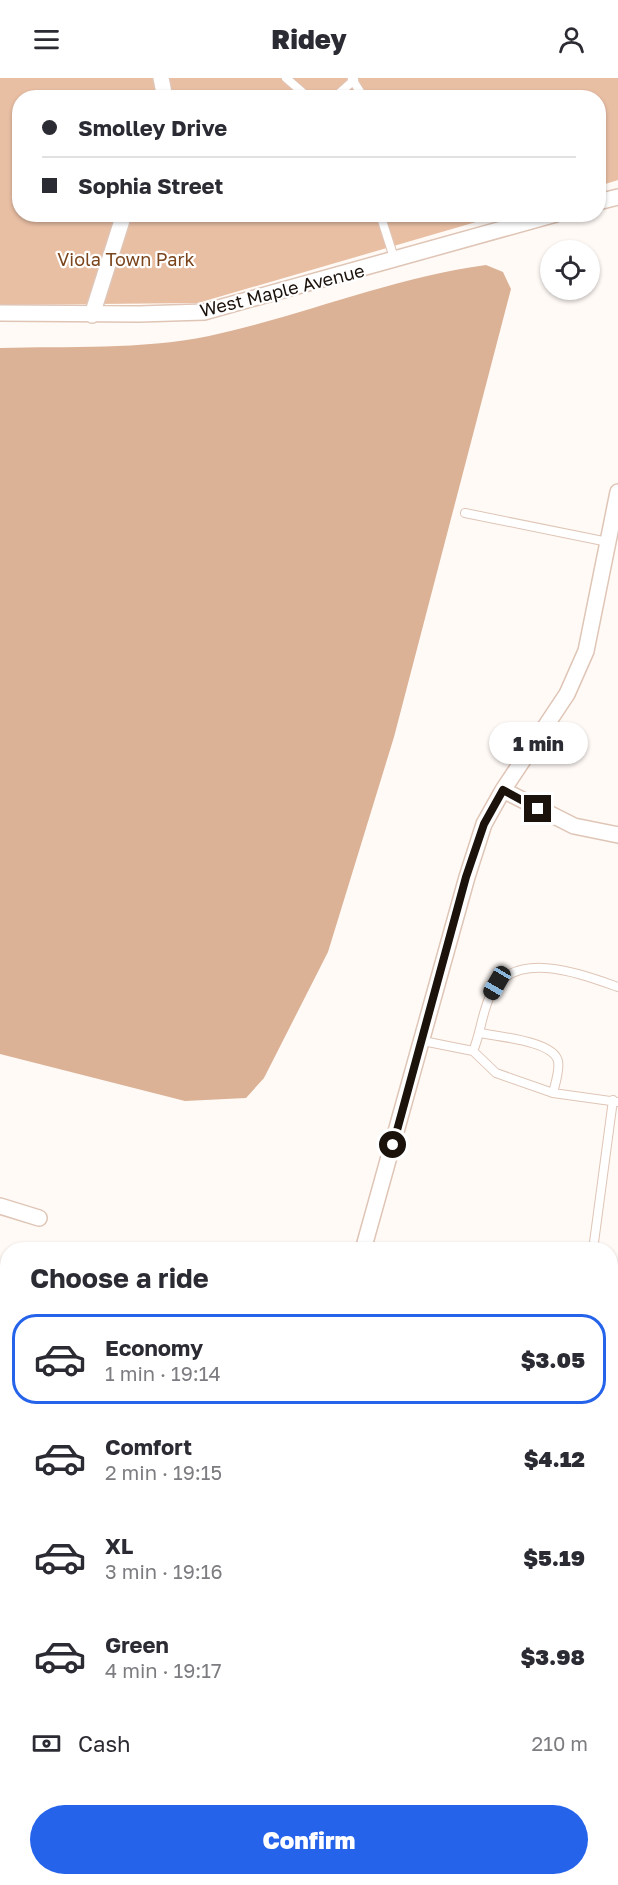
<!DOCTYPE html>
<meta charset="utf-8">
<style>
:root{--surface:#fff;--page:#f7f7f7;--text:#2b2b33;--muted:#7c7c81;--line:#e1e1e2;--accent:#2563eb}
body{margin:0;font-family:"Golos Text",sans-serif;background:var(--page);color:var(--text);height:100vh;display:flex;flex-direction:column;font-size:22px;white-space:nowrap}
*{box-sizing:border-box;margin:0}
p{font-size:20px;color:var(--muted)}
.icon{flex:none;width:33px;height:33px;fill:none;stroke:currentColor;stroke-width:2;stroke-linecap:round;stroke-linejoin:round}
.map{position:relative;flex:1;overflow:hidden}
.panel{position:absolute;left:0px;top:1164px;width:618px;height:644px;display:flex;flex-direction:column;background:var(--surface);border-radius:24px 24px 0 0;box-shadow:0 2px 4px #0004}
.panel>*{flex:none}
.guide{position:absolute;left:12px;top:12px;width:594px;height:132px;border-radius:24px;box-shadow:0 2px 4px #0004;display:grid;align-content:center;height:132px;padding:0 30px;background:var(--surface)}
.controls{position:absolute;left:540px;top:162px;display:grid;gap:12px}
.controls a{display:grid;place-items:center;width:60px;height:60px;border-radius:50%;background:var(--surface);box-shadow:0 2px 4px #0004;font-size:30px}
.end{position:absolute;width:27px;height:27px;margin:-14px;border:8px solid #1b120c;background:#fff;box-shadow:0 0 0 3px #fff}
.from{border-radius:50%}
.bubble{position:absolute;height:42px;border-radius:21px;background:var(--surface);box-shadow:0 2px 4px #0004;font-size:20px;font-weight:800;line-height:42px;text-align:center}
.car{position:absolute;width:18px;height:36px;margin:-18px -9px;border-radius:8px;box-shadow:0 0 4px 2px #0007;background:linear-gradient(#222 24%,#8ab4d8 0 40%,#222 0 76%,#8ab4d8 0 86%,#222 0)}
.guide b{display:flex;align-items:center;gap:21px;height:57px;font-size:22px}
.guide b+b{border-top:2px solid var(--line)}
.guide i{width:15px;height:15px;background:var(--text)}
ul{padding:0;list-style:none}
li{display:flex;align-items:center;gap:18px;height:90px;margin:0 12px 9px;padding:0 18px;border:3px solid transparent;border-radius:24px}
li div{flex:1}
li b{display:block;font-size:22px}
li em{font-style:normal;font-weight:800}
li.active{border-color:var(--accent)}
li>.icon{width:54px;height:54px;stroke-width:1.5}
h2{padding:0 30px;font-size:27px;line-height:72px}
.pay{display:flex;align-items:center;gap:15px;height:66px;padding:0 30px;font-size:22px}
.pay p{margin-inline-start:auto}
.primary-button{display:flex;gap:12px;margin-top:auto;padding:12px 30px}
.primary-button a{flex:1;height:69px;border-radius:36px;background:var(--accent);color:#fff;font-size:24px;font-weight:800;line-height:69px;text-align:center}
header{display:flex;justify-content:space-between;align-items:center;height:78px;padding:0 30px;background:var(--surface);font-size:27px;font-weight:800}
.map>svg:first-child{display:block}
.built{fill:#faede5}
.green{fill:#e9bfa4}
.forest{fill:#dcb297}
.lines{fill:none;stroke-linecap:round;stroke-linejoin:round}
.service-casing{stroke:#dfc5b6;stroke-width:10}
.minor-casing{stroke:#dfc5b6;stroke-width:18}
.tertiary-casing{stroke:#dfc5b6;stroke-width:21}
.service{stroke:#fff;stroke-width:8}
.minor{stroke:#fff;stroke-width:15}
.tertiary{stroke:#fff;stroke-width:18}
.route{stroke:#1b120c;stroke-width:8}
.labels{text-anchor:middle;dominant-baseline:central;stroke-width:4.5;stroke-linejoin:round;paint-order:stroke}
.park-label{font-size:18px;fill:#7a441c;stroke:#fff}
.street-label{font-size:18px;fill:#1b120c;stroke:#fff}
</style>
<header><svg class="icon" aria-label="menu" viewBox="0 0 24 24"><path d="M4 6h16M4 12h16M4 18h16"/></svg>Ridey<svg class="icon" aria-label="person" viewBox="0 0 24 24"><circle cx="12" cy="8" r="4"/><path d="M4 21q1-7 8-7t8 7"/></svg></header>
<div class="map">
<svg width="618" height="1807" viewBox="0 0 618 1807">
<rect width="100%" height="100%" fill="#fffaf6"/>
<!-- built -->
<path class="built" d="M0,1376L8,1380V1800H63L61,1807H0Z"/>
<!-- green -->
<path class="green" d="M0,0H618V102L599,108L598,20H20V136L500,137L198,225L0,227Z"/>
<!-- forest -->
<path class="forest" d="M486,187L503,194L511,211L394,659L328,874L264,1000L246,1020L185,1023L0,976V270C69,268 140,272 209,258C302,238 391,200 486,187Z
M7,1789L8,1800H58L56,1807H0V1793Z"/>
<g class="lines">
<!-- service casing -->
<g class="service-casing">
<path id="service" d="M286,0L309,20
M352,1L364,20
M334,20L354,2
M380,136L395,183
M465,435L608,464
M481,955C499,959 553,963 558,983C560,992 555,1006 553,1015
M423,963L473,973L496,995L553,1015L618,1024
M473,973C481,955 482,933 491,916C514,870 581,896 618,909
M593,1172L613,1022
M610,1610V1616
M610,1663L618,1665
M610,1698L618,1695
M610,1776L618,1737
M605,1807L606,1800"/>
</g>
<!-- minor casing -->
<g class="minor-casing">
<path id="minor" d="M161,0L165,20
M598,124L618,119
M0,235L139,236L204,234L556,136
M92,237L124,136
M503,712L574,748L618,757
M0,1128L39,1140
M363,1172L467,799L484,746L503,712L567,616L586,573L618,414
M204,1807L206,1800"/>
</g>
<!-- tertiary casing -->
<g class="tertiary-casing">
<path id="tertiary" d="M0,1359L8,1363
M610,1532L618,1534"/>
</g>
<!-- service -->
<use href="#service" class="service"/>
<!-- minor -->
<use href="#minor" class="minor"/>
<!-- tertiary -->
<use href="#tertiary" class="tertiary"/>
</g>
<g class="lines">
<!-- route -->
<path class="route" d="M393,1067L466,799L484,746L503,712L538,731"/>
</g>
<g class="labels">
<!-- park labels -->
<g class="park-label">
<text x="126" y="181">Viola Town Park</text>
</g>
<!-- street labels -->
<g class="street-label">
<text transform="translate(282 212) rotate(-14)">West Maple Avenue</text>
</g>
</g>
</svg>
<div class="controls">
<a><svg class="icon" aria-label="locate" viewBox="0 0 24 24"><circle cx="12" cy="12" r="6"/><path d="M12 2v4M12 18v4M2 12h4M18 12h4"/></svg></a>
</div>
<i class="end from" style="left:393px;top:1067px"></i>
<i class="end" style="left:538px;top:731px"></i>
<div class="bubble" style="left:489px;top:644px;width:99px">1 min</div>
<i class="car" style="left:497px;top:905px;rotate:210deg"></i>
<div class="guide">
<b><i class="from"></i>Smolley Drive</b>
<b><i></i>Sophia Street</b>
</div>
<section class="panel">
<h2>Choose a ride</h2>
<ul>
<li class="active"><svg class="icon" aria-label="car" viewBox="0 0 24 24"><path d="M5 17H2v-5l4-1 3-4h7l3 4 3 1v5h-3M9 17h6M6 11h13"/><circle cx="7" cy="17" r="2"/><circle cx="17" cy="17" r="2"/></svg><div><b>Economy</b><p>1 min · 19:14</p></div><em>$3.05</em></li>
<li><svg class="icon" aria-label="car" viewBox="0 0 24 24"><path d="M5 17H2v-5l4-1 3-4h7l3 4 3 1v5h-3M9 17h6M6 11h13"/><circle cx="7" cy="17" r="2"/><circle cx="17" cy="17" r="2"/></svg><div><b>Comfort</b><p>2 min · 19:15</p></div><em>$4.12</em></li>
<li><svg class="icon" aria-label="car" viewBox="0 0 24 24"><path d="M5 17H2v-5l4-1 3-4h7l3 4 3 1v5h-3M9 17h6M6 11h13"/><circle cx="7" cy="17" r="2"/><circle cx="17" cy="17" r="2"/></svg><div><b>XL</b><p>3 min · 19:16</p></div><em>$5.19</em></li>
<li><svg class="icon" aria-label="car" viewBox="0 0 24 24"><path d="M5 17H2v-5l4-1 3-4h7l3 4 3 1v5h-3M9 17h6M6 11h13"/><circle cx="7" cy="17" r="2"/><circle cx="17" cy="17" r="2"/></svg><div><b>Green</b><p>4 min · 19:17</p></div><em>$3.98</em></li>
</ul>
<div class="pay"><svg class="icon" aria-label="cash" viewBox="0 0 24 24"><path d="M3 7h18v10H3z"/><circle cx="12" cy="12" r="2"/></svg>Cash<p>210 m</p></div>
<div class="primary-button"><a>Confirm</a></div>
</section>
</div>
